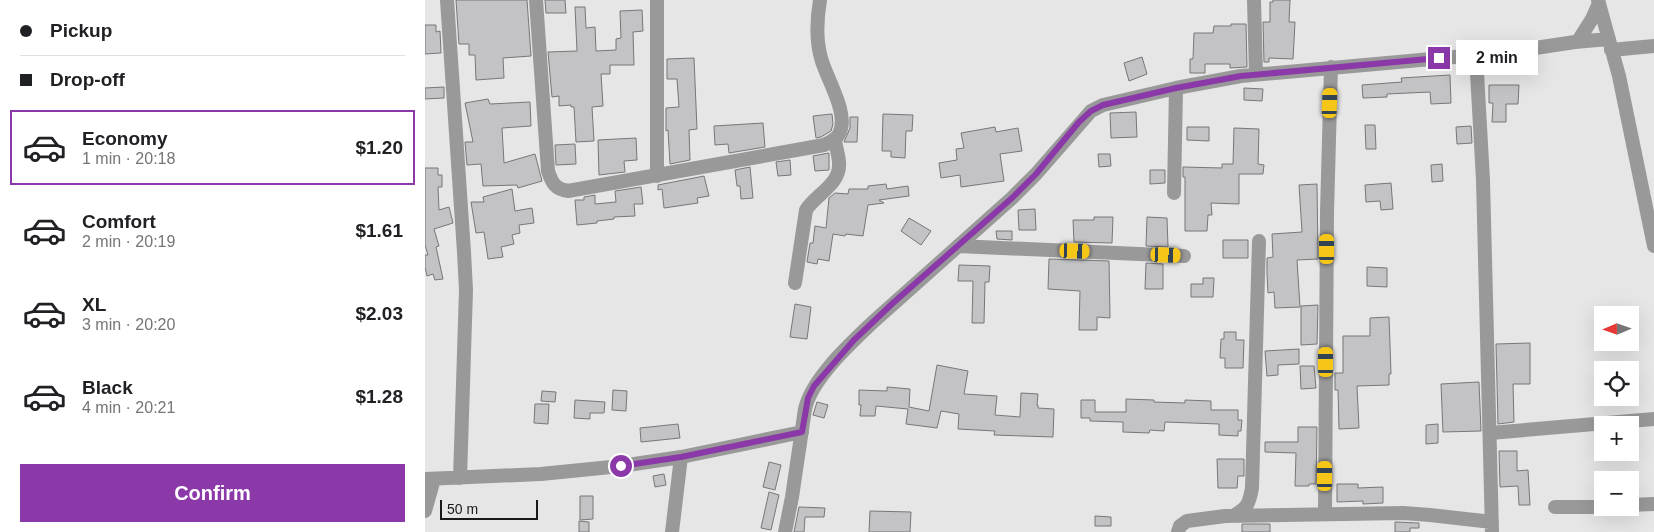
<!DOCTYPE html>
<meta charset="utf-8">
<style>
:root{--surface:#fff;--page:#f2f2f2;--text:#202124;--muted:#757577;--line:#e0e0e0;--accent:#8b39a9}
body{margin:0;font-family:Helvetica,sans-serif;background:var(--page);color:var(--text);height:100vh;display:flex;flex-direction:column;font-size:19px;white-space:nowrap}
*{box-sizing:border-box;margin:0}
p{font-size:16px;color:var(--muted)}
.icon{flex:none;width:28px;height:28px;fill:none;stroke:currentColor;stroke-width:2;stroke-linecap:round;stroke-linejoin:round}
.map{position:relative;flex:1;overflow:hidden}
.panel{display:flex;flex-direction:column;background:var(--surface);width:425px}
.panel>*{flex:none}
.guide{display:grid;align-content:center;height:110px;padding:0 20px;background:var(--surface)}
.needle{width:32px;rotate:268deg}
.controls{position:absolute;left:1169px;top:306px;display:grid;gap:10px}
.controls a{display:grid;place-items:center;width:45px;height:45px;border-radius:0px;background:var(--surface);box-shadow:0 5px 20px #0002;font-size:25px}
.scale{position:absolute;left:15px;bottom:12px;width:98px;box-sizing:border-box;padding-left:5px;border:2px solid #19191a;border-top:0;font-size:14px;line-height:18px;white-space:nowrap;color:#19191a;-webkit-text-stroke:4px #e6e6e7;paint-order:stroke}
.end{position:absolute;width:22px;height:22px;margin:-11px;border:6px solid #8b39a9;background:#fff;box-shadow:0 0 0 2px #fff}
.from{border-radius:50%}
.bubble{position:absolute;height:35px;border-radius:0px;background:var(--surface);box-shadow:0 5px 20px #0002;font-size:16px;font-weight:700;line-height:35px;text-align:center}
.car{position:absolute;width:15px;height:30px;margin:-15px -8px;border-radius:6px;box-shadow:0 0 4px 1px #0007;background:linear-gradient(#f5c518 24%,#345 0 40%,#f5c518 0 76%,#345 0 86%,#f5c518 0)}
.guide b{display:flex;align-items:center;gap:18px;height:48px;font-size:19px}
.guide b+b{border-top:1px solid var(--line)}
.guide i{width:12px;height:12px;background:var(--text)}
ul{padding:0;list-style:none}
li{display:flex;align-items:center;gap:15px;height:75px;margin:0 10px 8px;padding:0 10px;border:2px solid transparent;border-radius:0px}
li div{flex:1}
li b{display:block;font-size:19px}
li em{font-style:normal;font-weight:700}
li.selected{border-color:var(--accent)}
li>.icon{width:45px;height:45px;stroke-width:1.5}
.button{display:flex;gap:10px;margin-top:auto;padding:10px 20px}
.button a{flex:1;height:58px;border-radius:0px;background:var(--accent);color:#fff;font-size:20px;font-weight:700;line-height:58px;text-align:center}
main{display:flex;flex:1;min-height:0}
.map>svg:first-child{display:block}
.building{fill:#c3c3c5;stroke:#777779}
.lines{fill:none;stroke-linecap:round;stroke-linejoin:round}
.minor{stroke:#9a9999;stroke-width:14}
.route{stroke:#8b39a9;stroke-width:6}
</style>
<main>
<section class="panel">
<div class="guide">
<b><i class="from"></i>Pickup</b>
<b><i></i>Drop-off</b>
</div>
<ul>
<li class="selected"><svg class="icon" aria-label="car" viewBox="0 0 24 24"><path d="M5 17H2v-5l4-1 3-4h7l3 4 3 1v5h-3M9 17h6M6 11h13"/><circle cx="7" cy="17" r="2"/><circle cx="17" cy="17" r="2"/></svg><div><b>Economy</b><p>1 min · 20:18</p></div><em>$1.20</em></li>
<li><svg class="icon" aria-label="car" viewBox="0 0 24 24"><path d="M5 17H2v-5l4-1 3-4h7l3 4 3 1v5h-3M9 17h6M6 11h13"/><circle cx="7" cy="17" r="2"/><circle cx="17" cy="17" r="2"/></svg><div><b>Comfort</b><p>2 min · 20:19</p></div><em>$1.61</em></li>
<li><svg class="icon" aria-label="car" viewBox="0 0 24 24"><path d="M5 17H2v-5l4-1 3-4h7l3 4 3 1v5h-3M9 17h6M6 11h13"/><circle cx="7" cy="17" r="2"/><circle cx="17" cy="17" r="2"/></svg><div><b>XL</b><p>3 min · 20:20</p></div><em>$2.03</em></li>
<li><svg class="icon" aria-label="car" viewBox="0 0 24 24"><path d="M5 17H2v-5l4-1 3-4h7l3 4 3 1v5h-3M9 17h6M6 11h13"/><circle cx="7" cy="17" r="2"/><circle cx="17" cy="17" r="2"/></svg><div><b>Black</b><p>4 min · 20:21</p></div><em>$1.28</em></li>
</ul>
<div class="button"><a>Confirm</a></div>
</section>
<div class="map">
<svg width="1229" height="532" viewBox="0 0 1229 532">
<rect width="100%" height="100%" fill="#e6e6e7"/>
<!-- building -->
<path class="building" d="M31,0H102L106,56L78,58L79,78L51,80L50,55H44V44H34Z
M120,0H140L141,13H121Z
M848,0H865L864,22H870L868,59L844,58V62H839L838,22H845V2H848Z
M150,7H160L161,28L170,27L171,51L191,50V39L196,38L195,11L217,10L218,31L208,32L209,65H185V74H176L178,106L167,107L169,141L151,142L149,107H146V105L134,106V96L127,97L123,52L152,51Z
M806,24H821L822,67L805,68V64H780V73H765V59H768L769,33H788L789,26H806Z
M0,25H11V32L15,31L16,53L0,54Z
M717,57L722,74L704,81L699,63Z
M269,58L272,129L264,130L265,160L245,164L243,130L241,131V108L254,107L252,79H242V59Z
M1025,75L1026,103L1006,104L1005,92L962,94V97L938,98L937,85L977,82L976,78Z
M1064,85H1094L1093,104H1081V122H1067L1068,103H1064Z
M19,87V98L0,99V88Z
M819,88L838,89L837,101L819,100Z
M63,99L65,104L105,102L106,126L77,128L79,163L110,154L117,181L93,188L92,185L58,186L56,164L42,165L40,142H48L40,103Z
M711,112L712,137L686,138L685,113Z
M407,114L408,124L406,131L396,137L391,138L388,116Z
M458,114L488,115L487,131H481L480,158L466,157V151H457Z
M425,117H433L432,142H419L425,128Z
M338,123L340,147L304,153L303,144L290,145L289,126Z
M940,125H950L951,149H941Z
M1046,126L1047,143L1032,144L1031,127Z
M570,127L571,132L593,128L597,151L575,154L579,181L536,187L535,175L516,178L514,163L532,160L531,149L539,148L536,133Z
M762,127H784V141L762,140Z
M809,128L834,129L833,164L839,165L838,174H814V204L786,203L787,215H783L782,231H760V177H758V167L797,168V164H808Z
M211,138L212,160L199,161L200,172L174,175L173,140Z
M150,144L151,164L131,165L130,145Z
M404,153V170L390,171L388,156Z
M673,154H685L686,166L674,167Z
M365,160L366,175L353,176L351,162Z
M1017,164L1018,181L1007,182L1006,165Z
M325,167L328,198L316,199L315,186H312L310,170Z
M0,168H13V175H17V187H13L14,210L24,207L28,223L9,229L14,246L11,247L18,279L10,280L8,274L2,276L0,267V255H3L0,245Z
M725,170H740V183L725,184Z
M279,176L284,196L272,198L273,203L239,208L237,189L233,190V185Z
M966,183L968,209L956,210L955,201L941,202L940,185Z
M461,184L462,189L483,186L484,196L454,200L459,203L443,205L438,236L421,234L420,236L408,234L404,261L393,259L392,264L382,262L385,243H388L390,226L401,228L404,198L410,193L423,194L424,189H443V186Z
M892,184L893,259L872,260L875,307L850,308L849,292L843,293L842,274V258L848,257L847,234L877,232L874,185Z
M216,187L218,204H209L210,216L189,217V219L172,221V223L152,225L150,200H159V197L170,195V204L191,202L190,191Z
M87,189L90,211L107,208L109,223L94,225L95,233L87,235L89,244L76,247L78,257L63,259L59,232L51,233L46,202H59L58,197Z
M610,209L611,230H594L593,210Z
M669,217H688L687,243L649,242L648,220H669Z
M722,217L742,218L743,247L721,246Z
M484,218L506,231L496,245L476,231Z
M571,231H587V240L572,239Z
M798,240H823V258H798Z
M624,259L684,261L685,318L672,317V330H654L655,291L623,289Z
M721,263L738,264V289H720Z
M534,265L565,266L564,282H560L559,323H547L548,281H533Z
M942,267L962,268V287L942,286Z
M778,278H789L788,297H766V284H778Z
M370,304L386,307L382,339L365,337Z
M893,305L892,344L876,345V306Z
M964,317L966,374H964V385L932,386L934,428L914,429L913,390H910V373H918V336H945V318Z
M799,332H811V340H819L818,368H800V358H795L796,339H799Z
M1105,343V384H1088L1089,422L1073,424L1071,344Z
M874,349V364L853,365V375L842,376L840,351Z
M512,365L543,371L539,394L572,396L570,415L595,417L596,393L613,394L612,405H613V408L629,409L628,437L569,435L570,431L533,429L534,414L516,411L512,428L481,424L483,409L451,406L450,416H435L436,405H434V390L462,391V387L485,389L484,407L504,411Z
M875,366H889L891,388L876,389Z
M1054,382L1056,431L1018,432L1016,384Z
M188,390L202,391L201,411L187,410Z
M117,391L131,392L130,402L116,401Z
M701,399L729,400V402L760,403V400L786,401V410H813V420H817L816,431H813V436L794,435V424L740,422L739,431L725,430L724,433L698,432V422L665,421V418H656V400H670V412H701Z
M150,400L180,402L179,413H165V419L149,418Z
M392,402L403,405L399,418L388,415Z
M110,404H124L123,424L109,423Z
M253,424L255,438L216,442L215,428Z
M1013,424V443L1001,444V425Z
M873,427H892L891,484H884V486H870L871,453L840,452V442H873Z
M1074,451H1092V471L1103,470L1105,505H1094L1093,486L1075,487Z
M792,459H819V476H813L812,488H793Z
M344,462L356,465L350,490L338,487Z
M239,474L241,485L230,487L228,476Z
M912,484H933V488L958,487V503L938,504V501L912,502Z
M344,492L354,495L346,530L336,528Z
M155,496H168V519L155,520Z
M374,507L400,508L399,517H380L379,532H369Z
M445,511L486,512L485,532H444Z
M670,516L686,517V526H670Z
M154,521L164,522V532H154Z
M970,522L994,523V528H985V532H970Z
M817,524H845V532H817Z"/>
<g class="lines">
<!-- minor -->
<path class="minor" d="M22,0L39,252L41,290L35,478
M111,0L123,171C127,183 130,189 143,191L399,145C405,142 411,140 414,134C425,114 401,78 396,58C391,40 392,18 395,0
M829,0L831,74
M1173,0L1194,76L1229,246
M1153,41L1167,19L1174,3
M1186,50L1229,46
M1051,55L1058,180L1067,532
M232,176V0
M749,193L751,88
M533,246L759,256
M370,283L381,210C390,195 416,184 414,163C414,156 411,148 410,140
M1065,433L1229,419
M0,479L116,474L196,466L256,457L377,432
M1205,505L1229,504
M1130,507H1178
M0,511L9,479
M900,513L902,212L906,67
M808,516C822,508 824,505 827,488L834,241
M247,532L256,457
M360,532L367,497L380,409C387,378 426,343 448,322L587,198L611,174L666,111L678,105L751,88L816,76L1051,55L1110,48L1150,42L1184,39
M753,532L755,526L762,521L800,516L978,513L1005,515L1067,522"/>
</g>
<g class="lines">
<!-- route -->
<path class="route" d="M196,466L256,457L377,432L383,398L389,386L429,340L468,303L587,198L611,174L654,122L666,111L678,105L751,88L816,76L1014,58"/>
</g>
</svg>
<div class="controls">
<a><svg class="needle" viewBox="-14 -14 28 28"><path d="M0-13l5 13h-10z" fill="#e53935"/><path d="M0 13l5-13h-10z" fill="#757577"/></svg></a>
<a><svg class="icon" aria-label="locate" viewBox="0 0 24 24"><circle cx="12" cy="12" r="6"/><path d="M12 2v4M12 18v4M2 12h4M18 12h4"/></svg></a>
<a>+</a>
<a>−</a>
</div>
<div class="scale">50 m</div>
<i class="end from" style="left:196px;top:466px"></i>
<i class="end" style="left:1014px;top:58px"></i>
<div class="bubble" style="left:1031px;top:40px;width:82px">2 min</div>
<i class="car" style="left:905px;top:103px;rotate:2deg"></i>
<i class="car" style="left:902px;top:249px;rotate:0deg"></i>
<i class="car" style="left:650px;top:251px;rotate:92deg"></i>
<i class="car" style="left:741px;top:255px;rotate:92deg"></i>
<i class="car" style="left:901px;top:362px;rotate:0deg"></i>
<i class="car" style="left:900px;top:476px;rotate:0deg"></i>
</div>
</main>
